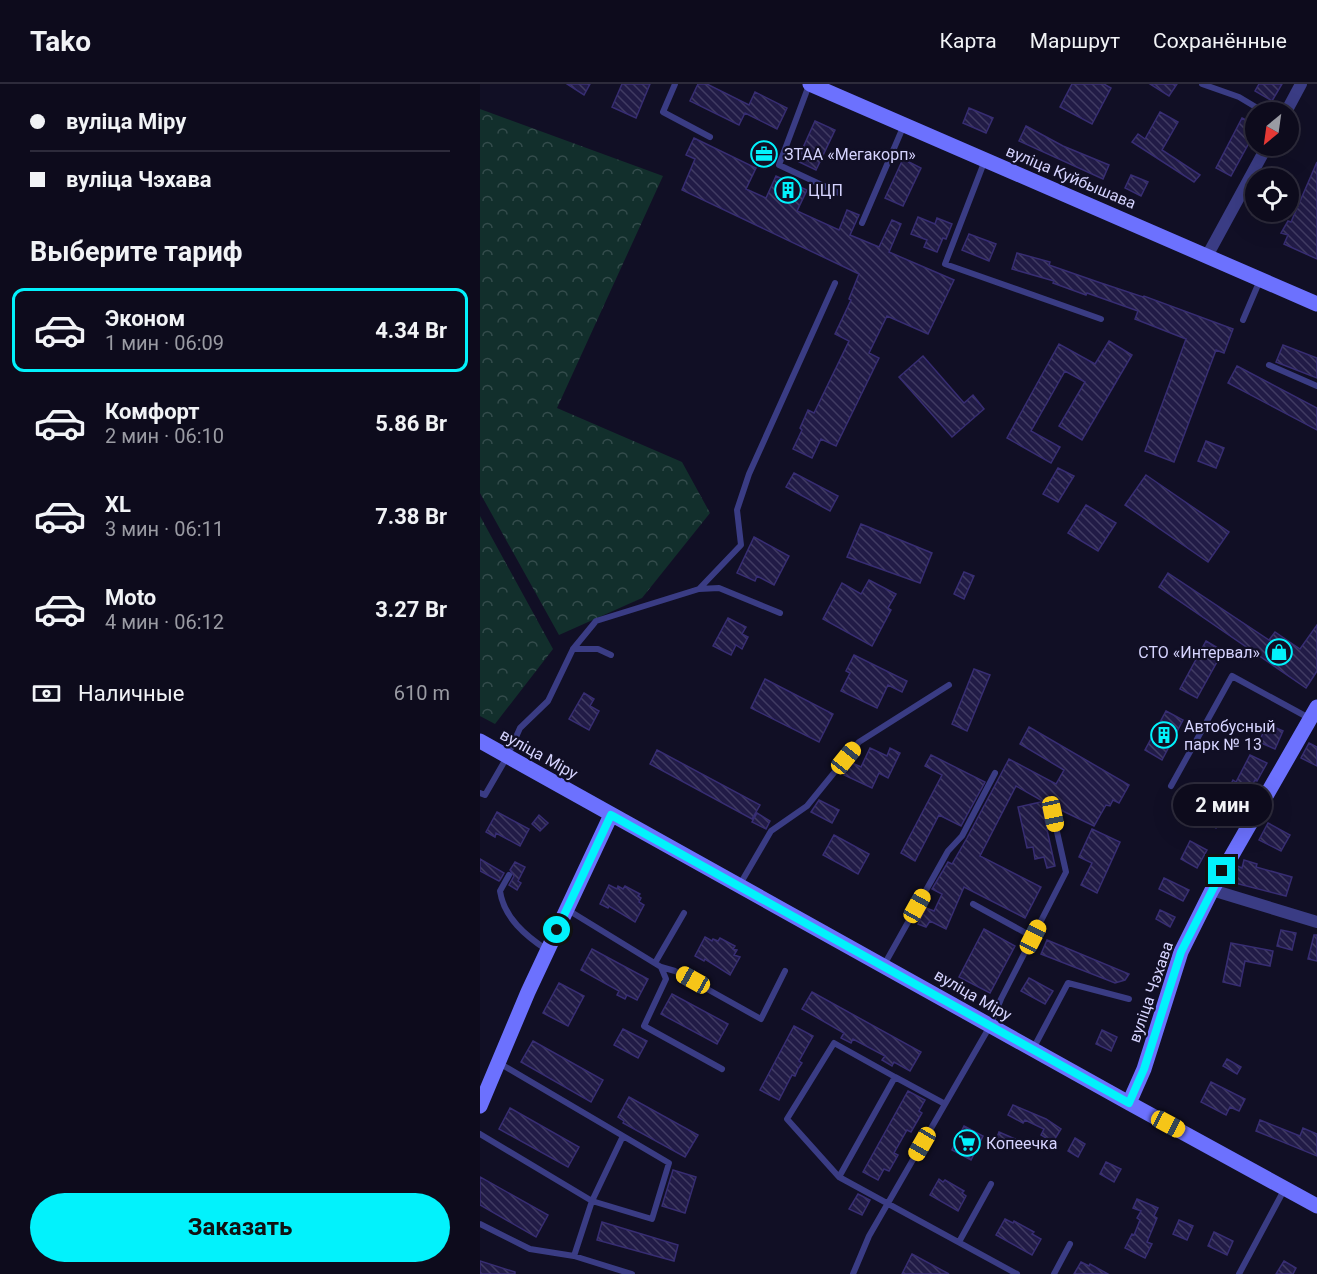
<!DOCTYPE html>
<html lang="ru">
<meta charset="utf-8">
<style>
:root{--surface:#0d0b1c;--page:#1b1929;--text:#f1f3f6;--muted:#9a9ba3;--line:#2d2b3b;--accent:#02f2fc}
body{margin:0;font-family:Roboto,sans-serif;background:var(--page);color:var(--text);height:100vh;display:flex;flex-direction:column;font-size:22px;white-space:nowrap}
*{box-sizing:border-box;margin:0}
p{font-size:20px;color:var(--muted)}
.icon{flex:none;width:33px;height:33px;fill:none;stroke:currentColor;stroke-width:2;stroke-linecap:round;stroke-linejoin:round}
.map{position:relative;flex:1;overflow:hidden}
.sheet{display:flex;flex-direction:column;background:var(--surface);width:480px}
.sheet>*{flex:none}
.hud{display:grid;align-content:center;height:132px;padding:0 30px;background:var(--surface)}
.needle{width:39px;rotate:209deg}
.buttons{position:absolute;left:765px;top:18px;display:grid;gap:12px}
.buttons a{display:grid;place-items:center;width:54px;height:54px;border-radius:50%;background:var(--surface);box-shadow:0 6px 24px #0002,0 0 0 2px var(--line);font-size:30px}
.end{position:absolute;width:27px;height:27px;margin:-14px;border:8px solid #02f2fc;background:#111;box-shadow:0 0 0 3px #111}
.from{border-radius:50%}
.bubble{position:absolute;height:42px;border-radius:21px;background:var(--surface);box-shadow:0 6px 24px #0002,0 0 0 2px var(--line);font-size:20px;font-weight:700;line-height:42px;text-align:center}
.car{position:absolute;width:18px;height:36px;margin:-18px -9px;border-radius:8px;box-shadow:0 0 4px 2px #0007;background:linear-gradient(#f5c518 24%,#345 0 40%,#f5c518 0 76%,#345 0 86%,#f5c518 0)}
.hud b{display:flex;align-items:center;gap:21px;height:57px;font-size:22px}
.hud b+b{border-top:2px solid var(--line)}
.hud i{width:15px;height:15px;background:var(--text)}
ul{padding:0;list-style:none}
li{display:flex;align-items:center;gap:18px;height:84px;margin:0 12px 9px;padding:0 18px;border:3px solid transparent;border-radius:12px}
li div{flex:1}
li b{display:block;font-size:22px}
li em{font-style:normal;font-weight:700}
li.on{border-color:var(--accent)}
li>.icon{width:54px;height:54px;stroke-width:1.5}
h2{padding:0 30px;font-size:27px;line-height:72px}
.pay{display:flex;align-items:center;gap:15px;height:66px;padding:0 30px;font-size:22px}
.pay p{margin-inline-start:auto}
.primary-button{display:flex;gap:12px;margin-top:auto;padding:12px 30px}
.primary-button a{flex:1;height:69px;border-radius:36px;background:var(--accent);color:#111;font-size:24px;font-weight:700;line-height:69px;text-align:center}
header{display:flex;align-items:center;gap:36px;box-sizing:border-box;height:84px;padding:0 30px;background:var(--surface);border-bottom:2px solid var(--line)}
header strong{font-size:28px}
nav{display:flex;gap:33px;margin-inline-start:auto;font-size:21px}
main{display:flex;flex:1;min-height:0}
.map>svg:first-child{display:block}
.forest{fill:url(#forest-crowns)}
.building{fill:url(#building-back-hatch);stroke:#372d72;stroke-width:1.5}
.lines{fill:none;stroke-linecap:round;stroke-linejoin:round}
.lane{stroke:#3a3c84;stroke-width:6}
.street{stroke:#3a3c84;stroke-width:12}
.secondary{stroke:#6c71fe;stroke-width:15}
.route{stroke:#02f2fc;stroke-width:8}
.labels{text-anchor:middle;dominant-baseline:central;stroke-width:4.5;stroke-linejoin:round;paint-order:stroke}
.poi-label{font-size:16px;fill:#d6d4ff;stroke:#110f25;text-anchor:start}
.street-label{font-size:16px;fill:#d6d4ff;stroke:#110f25}
</style>
<header>
<strong>Tako</strong>
<nav><a>Карта</a><a>Маршрут</a><a>Сохранённые</a></nav>
</header>
<main>
<section class="sheet">
<div class="hud">
<b><i class="from"></i>вуліца Міру</b>
<b><i></i>вуліца Чэхава</b>
</div>
<h2>Выберите тариф</h2>
<ul>
<li class="on"><svg class="icon" aria-label="car" viewBox="0 0 24 24"><path d="M5 17H2v-5l4-1 3-4h7l3 4 3 1v5h-3M9 17h6M6 11h13"/><circle cx="7" cy="17" r="2"/><circle cx="17" cy="17" r="2"/></svg><div><b>Эконом</b><p>1 мин · 06:09</p></div><em>4.34 Br</em></li>
<li><svg class="icon" aria-label="car" viewBox="0 0 24 24"><path d="M5 17H2v-5l4-1 3-4h7l3 4 3 1v5h-3M9 17h6M6 11h13"/><circle cx="7" cy="17" r="2"/><circle cx="17" cy="17" r="2"/></svg><div><b>Комфорт</b><p>2 мин · 06:10</p></div><em>5.86 Br</em></li>
<li><svg class="icon" aria-label="car" viewBox="0 0 24 24"><path d="M5 17H2v-5l4-1 3-4h7l3 4 3 1v5h-3M9 17h6M6 11h13"/><circle cx="7" cy="17" r="2"/><circle cx="17" cy="17" r="2"/></svg><div><b>XL</b><p>3 мин · 06:11</p></div><em>7.38 Br</em></li>
<li><svg class="icon" aria-label="car" viewBox="0 0 24 24"><path d="M5 17H2v-5l4-1 3-4h7l3 4 3 1v5h-3M9 17h6M6 11h13"/><circle cx="7" cy="17" r="2"/><circle cx="17" cy="17" r="2"/></svg><div><b>Moto</b><p>4 мин · 06:12</p></div><em>3.27 Br</em></li>
</ul>
<div class="pay"><svg class="icon" aria-label="cash" viewBox="0 0 24 24"><path d="M3 7h18v10H3z"/><circle cx="12" cy="12" r="2"/></svg>Наличные<p>610 m</p></div>
<div class="primary-button"><a>Заказать</a></div>
</section>
<div class="map">
<svg width="837" height="1190" viewBox="0 0 837 1190">
<defs>
<pattern id="forest-crowns" width="20" height="18" patternUnits="userSpaceOnUse" patternTransform="scale(1.5)"><rect width="20" height="18" fill="#122f2c"/><path d="M2 6a3 3 0 1 1 6 0M12 15a3 3 0 1 1 6 0" fill="none" stroke="#344c4c"/></pattern>
<pattern id="building-back-hatch" width="6" height="6" patternUnits="userSpaceOnUse" patternTransform="scale(1.5)"><rect width="6" height="6" fill="#211b46"/><path d="M-1 5l2 2M0 0l6 6M5-1l2 2" fill="none" stroke="#403b62"/></pattern>
</defs>
<rect width="100%" height="100%" fill="#110f25"/>
<!-- forest -->
<path class="forest" d="M0,25L183,92L77,324L202,378L230,429L162,514L79,551L0,409Z
M0,432L73,565L15,640L0,632Z"/>
<!-- building -->
<path class="building" d="M87,0H110L104,11Z
M142,0H170L156,34L132,23Z
M218,0H227L269,21L275,8L307,24L297,45L265,29L259,41L210,17Z
M592,0H624L631,4L612,40L580,23Z
M670,0H697L689,12Z
M779,0H802L792,17L775,7Z
M489,24L513,34L506,49L483,39Z
M680,28L698,38L682,66L720,91L714,98L652,58L658,50L665,55Z
M762,34L776,41V46L751,92L736,84Z
M335,37L355,46L336,86L317,77Z
M546,42L583,62L629,81L623,95L539,57Z
M214,54L276,84L266,105L286,114L296,92L327,106L317,127L359,146L367,126L379,131L370,151L399,163L412,136L421,140L409,168L474,196L448,250L407,232L389,269L399,274L356,362L341,355L332,374L313,365L322,346L320,344L328,326L334,329L369,257L355,250L371,216L369,215L379,190L202,106L215,75L206,71Z
M423,75L441,84L423,122L405,114Z
M837,78V175L804,160L808,151L801,149L808,137L811,138Z
M651,91L668,98L661,112L645,104Z
M438,133L455,140L457,134L472,140L466,155L463,154L457,168L444,163L447,156L431,150Z
M489,150L516,160L509,177L482,166Z
M537,169L570,178L569,181L618,198L663,213L664,212L753,245L744,269L736,266L694,378L665,367L706,255L655,235L658,227L607,209L606,211L573,199L574,197L532,185Z
M629,257L652,271L602,356L579,342L605,298L585,287L551,347L580,363L571,379L527,354L579,260L615,280Z
M803,261L837,274V294L796,278Z
M443,272L484,319L493,311L504,325L472,353L419,293Z
M757,282L837,324V346L748,299Z
M726,357L744,364L736,384L718,377Z
M578,384L594,392L578,418L563,410Z
M314,389L358,412L350,427L306,403Z
M666,391L749,448L728,478L645,421Z
M606,421L636,439L618,467L588,449Z
M381,440L452,469L440,499L367,473Z
M274,453L309,472L294,501L277,492L275,497L257,489Z
M484,488L494,492L484,515L474,510Z
M688,489L789,556L795,548L820,565L837,541V587L826,604L679,503Z
M389,496L416,510L408,524L411,526L392,562L343,535L362,499L381,510Z
M248,534L266,543L262,550L268,553L262,565L256,561L251,571L233,562Z
M726,557L743,567L717,614L700,605Z
M374,571L427,597L422,608L408,601L397,624L361,607L370,589L366,587Z
M494,585L510,591L487,647L472,640Z
M285,595L353,630L339,658L271,624Z
M104,609L114,615L110,622L119,627L109,646L89,635Z
M686,627L703,636L682,676L665,666Z
M787,640L803,647L795,665L779,658Z
M549,643L649,701L639,719L633,716L630,722L626,721L614,742L566,719L536,702L500,772L561,803L545,834L484,803L466,845L450,837L446,843L438,840L446,824L454,827L462,810L452,805L468,778L472,780L487,754L529,675L576,700L584,686L540,660Z
M829,659L837,663V682L821,674Z
M390,664L407,672L410,664L420,669L408,694L399,689L392,704L364,691L370,678L381,683Z
M177,666L280,721L272,735L170,680Z
M451,671L505,698L481,742L459,731L435,777L421,769L462,691L445,682Z
M770,671L787,679L777,697L775,696L760,724L750,719L736,744L720,735L729,718L739,723L753,696L756,698Z
M339,716L359,726L352,739L331,728Z
M561,718L575,782L567,784L564,773L555,775L553,763L547,764L538,723Z
M17,728L49,745L40,762L16,749L15,753L6,748Z
M277,729L290,737L286,745L272,738Z
M59,731L68,739L60,747L52,740Z
M788,739L810,751L801,767L779,756Z
M612,745L640,758L617,809L601,801L612,779L599,773Z
M354,751L389,770L378,790L343,771Z
M710,757L727,766L717,784L701,775Z
M0,775L24,789L20,796L19,797L0,787Z
M764,776L777,780L776,783L812,793L806,812L751,798L757,782L762,784Z
M35,778L45,783L38,797L41,799L37,806L29,801L34,792L30,786Z
M684,794L709,806L703,817L679,805Z
M129,801L137,805L138,802L143,805L145,802L160,810L158,812L161,814L159,818L164,821L155,838L129,822L128,824L120,820Z
M680,826L695,833L690,843L676,835Z
M504,845L535,862L510,909L479,893Z
M801,846L816,849L812,866L797,862Z
M834,851H837V877L828,875Z
M225,853L232,857L233,855L238,857L240,854L255,862L253,865L257,866L254,871L260,873L250,891L225,875L224,877L215,872Z
M567,856L649,890L645,896L635,899L561,870Z
M751,859L793,867L790,882L765,877L760,902L743,898Z
M112,865L168,895L157,916L147,911L145,915L137,911L139,907L101,886Z
M549,894L573,907L565,920L541,907Z
M79,899L104,912L88,942L63,929Z
M332,908L441,968L430,987L414,978L412,982L402,976L405,972L373,955L371,959L361,954L364,949L322,925Z
M192,910L248,940L237,960L181,930Z
M314,942L333,952L319,977L322,979L318,985L315,992L312,991L299,1016L280,1006Z
M143,945L167,957L158,974L134,961Z
M622,946L637,953L631,967L616,960Z
M53,957L123,996L111,1018L41,978Z
M747,975L761,983L757,990L743,982Z
M731,998L765,1015L759,1027L750,1023L746,1031L721,1018Z
M428,1007L445,1016L439,1027L442,1029L431,1048L427,1046L414,1069L418,1071L409,1087L404,1085L398,1096L383,1088Z
M149,1013L218,1051L205,1073L143,1039L144,1037L138,1033Z
M533,1021L566,1035L581,1045L573,1058L561,1051L564,1045L545,1036L543,1039L528,1031Z
M30,1024L99,1063L88,1083L19,1045Z
M780,1036L820,1052L823,1044L837,1050V1072L776,1047Z
M484,1042L503,1052L491,1076L472,1066Z
M519,1048L535,1055L532,1063L516,1056Z
M595,1054L605,1060L598,1073L588,1067Z
M626,1078L641,1085L634,1098L620,1090Z
M193,1086L216,1093L205,1129L182,1122Z
M0,1093L68,1131L56,1153L0,1121Z
M459,1095L463,1098L465,1096L484,1107L482,1109L486,1112L478,1127L450,1111Z
M378,1110L390,1116L382,1131L369,1125Z
M657,1115L678,1124L674,1132L677,1134L667,1158L672,1160L665,1174L645,1164L652,1150L654,1151L660,1136L657,1134L661,1127L653,1124Z
M525,1135L533,1139L534,1137L554,1148L552,1150L561,1155L552,1171L516,1151Z
M699,1136L713,1142L707,1156L693,1150Z
M122,1138L198,1161L194,1177L117,1156Z
M734,1148L753,1157L747,1171L728,1162Z
M432,1170L469,1190H422Z
M0,1177L35,1188V1190H0Z
M804,1177L816,1184L813,1190H796Z
M601,1178L609,1182L610,1180L628,1190H594Z"/>
<g class="lines">
<!-- lane -->
<path class="lane" d="M195,0L183,28L230,53
M722,0L759,13L784,28
M329,1L299,81L359,109
M505,76L465,180L621,235
M382,139L424,41
M763,236L780,196
M789,281L837,302
M219,505L239,504L300,529
M93,565L116,537L219,505L261,461L257,426L269,390L355,199
M691,702L752,592L829,634
M0,709L5,711L27,673L40,644L68,617L93,565H118L131,571
M29,791L20,807C24,834 46,852 67,866
M259,802L291,747L327,722L379,658L469,601
M493,820L553,853
M88,826L181,883L186,895L164,942L242,985
M175,879L204,829
M404,881L468,767L482,752L515,689
M181,883L195,887L281,935L305,887
M553,965L588,899L649,915
M415,993L465,1020
M0,1050L112,1117L172,1135L189,1079L19,979
M359,1093L307,1035L354,959L415,993L359,1093L537,1190
M0,1140L50,1165L94,1172L152,1190
M479,1158L511,1100
M94,1172L112,1117L143,1052
M373,1190L389,1152L510,942L521,915L586,788L573,730
M574,1190L590,1160
M759,1190L804,1106"/>
<!-- street -->
<path class="street" d="M806,28L821,0
M727,172L787,62
M732,806L837,838"/>
<!-- secondary -->
<path class="secondary" d="M330,0L837,220
M0,657L649,1019L837,1122
M649,1019L664,985L701,868L732,806L837,623
M0,1022L48,908L131,731"/>
</g>
<g class="lines">
<!-- route -->
<path class="route" d="M77,846L131,731L649,1019L664,985L701,868L742,787"/>
</g>
<!-- icons -->
<defs>
<g id="office-ring" transform="scale(1.35)"><circle r="9.5" fill="#110f25" stroke="#02f2fc" stroke-width="1.5"/><path d="M-6-3h4V-5.5h4V-3h4V5H-6ZM-1-4.5V-3h2v-1.5ZM-6 0V1H6V0Z" fill="#02f2fc"/></g>
<g id="building-ring" transform="scale(1.35)"><circle r="9.5" fill="#110f25" stroke="#02f2fc" stroke-width="1.5"/><path d="M-4-6H4V6H1V3H-1V6H-4ZM-2.5-4.3h1.7v1.8h-1.7ZM.8-4.3h1.7v1.8H.8ZM-2.5-1h1.7V.8h-1.7ZM.8-1h1.7V.8H.8Z" fill="#02f2fc"/></g>
<g id="shop-ring" transform="scale(1.35)"><circle r="9.5" fill="#110f25" stroke="#02f2fc" stroke-width="1.5"/><path d="M-5-2.5h2.3a2.7 3.5 0 0 1 5.4 0H5L5.5 6h-11ZM-1.5-2.5h3a1.5 2.3 0 0 0-3 0Z" fill="#02f2fc"/></g>
<g id="supermarket-ring" transform="scale(1.35)"><circle r="9.5" fill="#110f25" stroke="#02f2fc" stroke-width="1.5"/><path d="M-6-5.5h2.5l.6 2H6L4.5 2H-2.5L-4.4-4H-6ZM-1.5 3.2a1.3 1.3 0 1 0 .1 0ZM3 3.2a1.3 1.3 0 1 0 .1 0Z" fill="#02f2fc"/></g>
</defs>
<g fill-rule="evenodd">
<use href="#office-ring" x="284" y="70"/>
<use href="#building-ring" x="308" y="106"/>
<use href="#shop-ring" x="799" y="568"/>
<use href="#building-ring" x="684" y="651"/>
<use href="#supermarket-ring" x="487" y="1059"/>
</g>
<g class="labels">
<!-- poi labels -->
<g class="poi-label">
<text x="304" y="70">ЗТАА «Мегакорп»</text>
<text x="328" y="106">ЦЦП</text>
<text x="780" y="568" text-anchor="end">СТО «Интервал»</text>
<text x="704" y="642">Автобусный<tspan x="704" dy="18">парк № 13</tspan></text>
<text x="506" y="1059">Копеечка</text>
</g>
<!-- street labels -->
<g class="street-label">
<text transform="translate(591 93) rotate(23)">вуліца Куйбышава</text>
<text transform="translate(59 670) rotate(29)">вуліца Міру</text>
<text transform="translate(671 908) rotate(-71)">вуліца Чэхава</text>
<text transform="translate(493 911) rotate(30)">вуліца Міру</text>
</g>
</g>
</svg>
<div class="buttons">
<a><svg class="needle" viewBox="-14 -14 28 28"><path d="M0-13l5 13h-10z" fill="#e53935"/><path d="M0 13l5-13h-10z" fill="#9a9ba3"/></svg></a>
<a><svg class="icon" aria-label="locate" viewBox="0 0 24 24"><circle cx="12" cy="12" r="6"/><path d="M12 2v4M12 18v4M2 12h4M18 12h4"/></svg></a>
</div>
<i class="end from" style="left:77px;top:846px"></i>
<i class="end" style="left:742px;top:787px"></i>
<div class="bubble" style="left:693px;top:700px;width:99px">2 мин</div>
<i class="car" style="left:366px;top:674px;rotate:39deg"></i>
<i class="car" style="left:573px;top:730px;rotate:168deg"></i>
<i class="car" style="left:437px;top:822px;rotate:29deg"></i>
<i class="car" style="left:553px;top:853px;rotate:27deg"></i>
<i class="car" style="left:213px;top:896px;rotate:299deg"></i>
<i class="car" style="left:688px;top:1040px;rotate:118deg"></i>
<i class="car" style="left:442px;top:1060px;rotate:210deg"></i>
</div>
</main>
